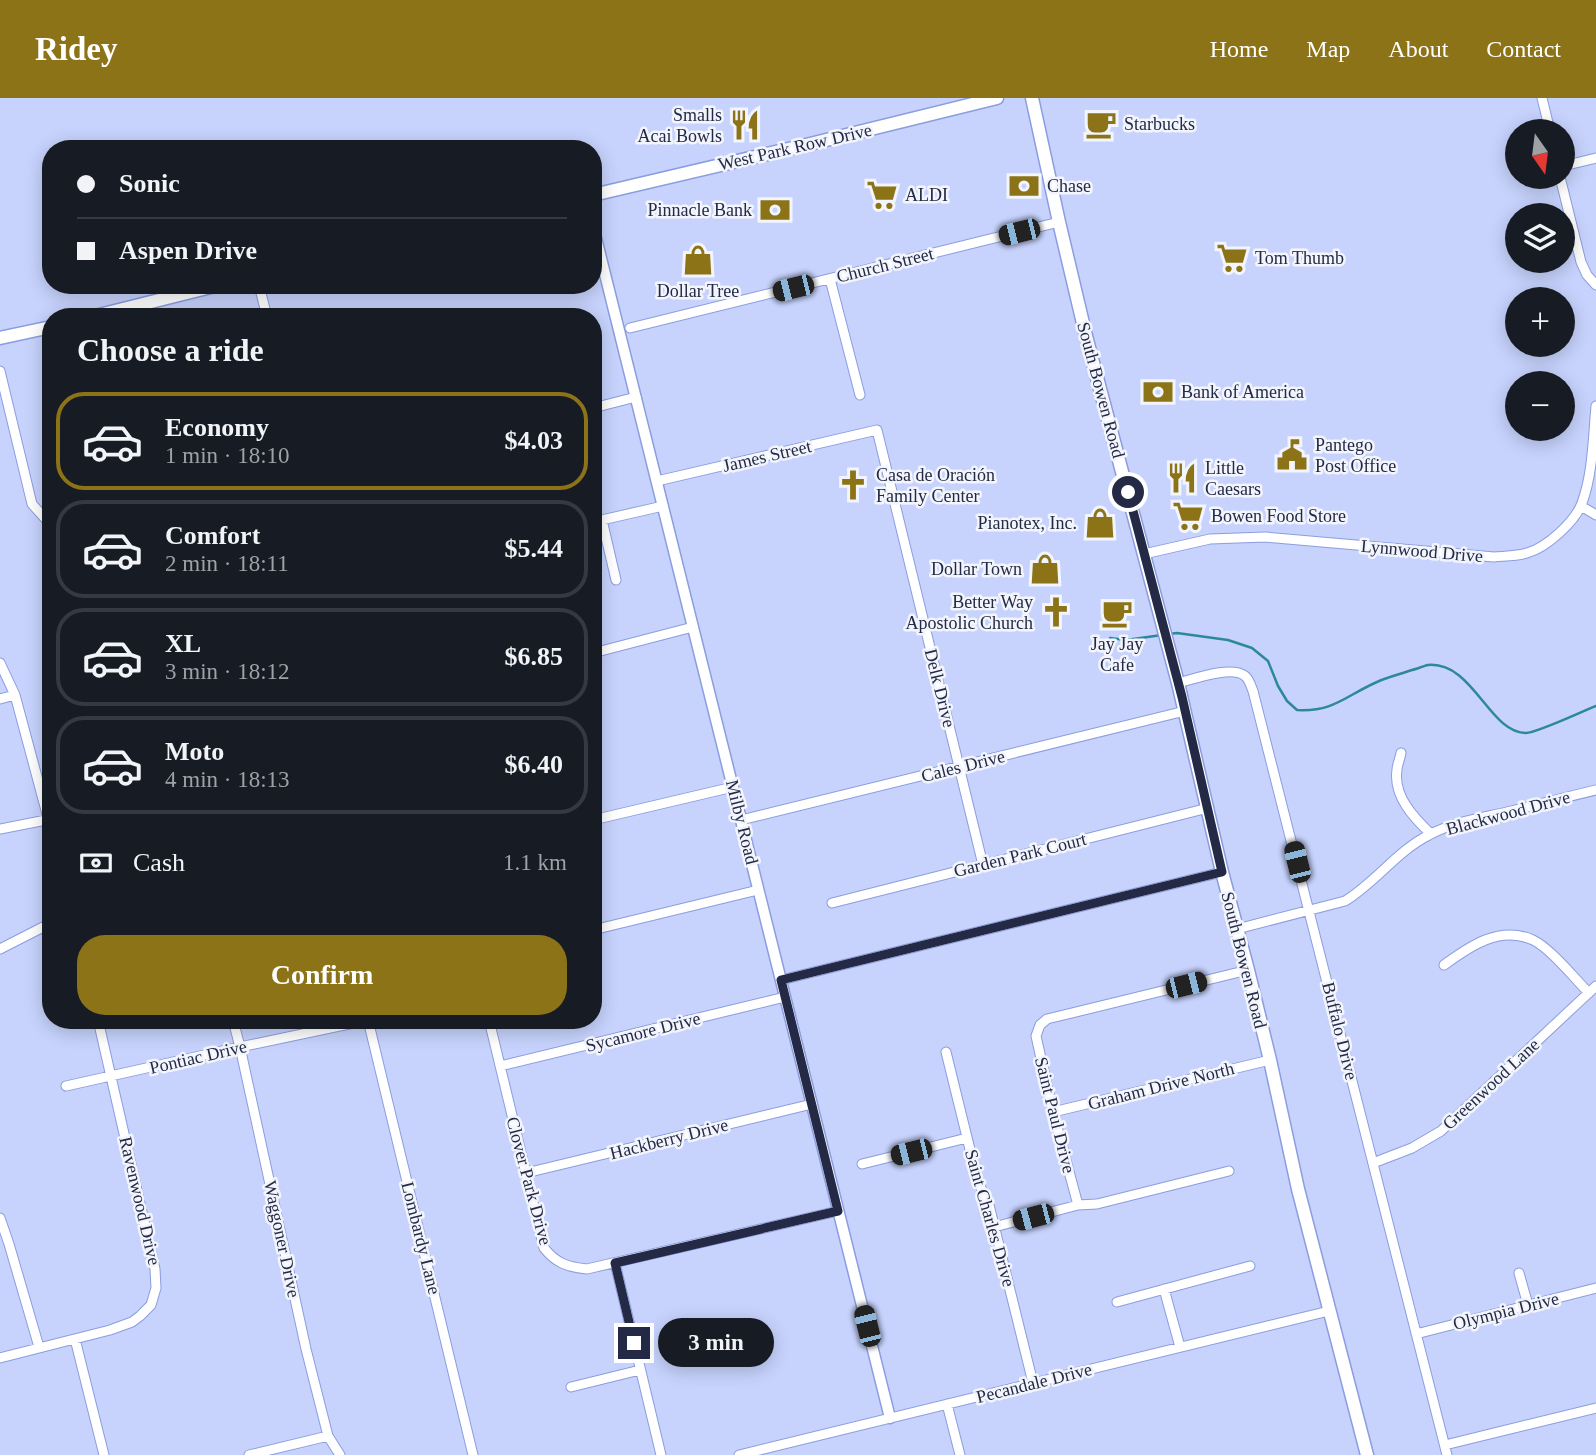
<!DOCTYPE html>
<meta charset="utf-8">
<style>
:root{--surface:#171b24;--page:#242831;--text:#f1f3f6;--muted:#9ea1a6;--line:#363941;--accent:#8c7317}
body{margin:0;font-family:"Times New Roman",serif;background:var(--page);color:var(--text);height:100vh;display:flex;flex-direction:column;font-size:26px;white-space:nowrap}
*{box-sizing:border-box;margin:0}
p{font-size:23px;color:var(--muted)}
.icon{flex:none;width:38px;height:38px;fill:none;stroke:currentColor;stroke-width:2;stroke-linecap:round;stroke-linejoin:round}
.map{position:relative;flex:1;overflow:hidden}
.details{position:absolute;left:42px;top:210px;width:560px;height:721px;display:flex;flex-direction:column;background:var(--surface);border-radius:28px;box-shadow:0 4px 18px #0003}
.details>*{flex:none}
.guide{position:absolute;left:42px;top:42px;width:560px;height:154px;border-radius:28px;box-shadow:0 4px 18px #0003;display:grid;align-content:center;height:154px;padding:0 35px;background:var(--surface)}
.needle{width:46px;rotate:166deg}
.tools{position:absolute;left:1505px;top:21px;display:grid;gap:14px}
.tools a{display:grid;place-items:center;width:70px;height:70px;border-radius:50%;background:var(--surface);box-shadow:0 4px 18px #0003;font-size:35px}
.end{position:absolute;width:32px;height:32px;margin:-16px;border:9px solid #242a45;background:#fff;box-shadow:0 0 0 4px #fff}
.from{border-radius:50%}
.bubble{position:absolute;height:49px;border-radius:24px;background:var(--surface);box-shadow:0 4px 18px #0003;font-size:23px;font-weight:800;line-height:49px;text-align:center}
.car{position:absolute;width:21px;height:42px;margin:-21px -10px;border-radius:9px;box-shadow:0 0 5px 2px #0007;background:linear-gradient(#222 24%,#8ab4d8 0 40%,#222 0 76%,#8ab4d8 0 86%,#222 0)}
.guide b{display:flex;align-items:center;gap:24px;height:66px;font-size:26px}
.guide b+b{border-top:2px solid var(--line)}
.guide i{width:18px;height:18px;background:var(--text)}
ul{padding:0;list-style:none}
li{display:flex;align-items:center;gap:21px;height:98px;margin:0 14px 10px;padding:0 21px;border:4px solid var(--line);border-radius:28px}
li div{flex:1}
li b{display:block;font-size:26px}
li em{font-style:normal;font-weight:800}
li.active{border-color:var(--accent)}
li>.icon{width:63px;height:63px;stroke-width:1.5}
h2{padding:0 35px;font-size:32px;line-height:84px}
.pay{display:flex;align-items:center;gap:18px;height:77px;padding:0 35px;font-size:26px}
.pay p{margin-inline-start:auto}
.button{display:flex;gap:14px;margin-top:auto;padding:14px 35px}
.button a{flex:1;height:80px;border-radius:28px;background:var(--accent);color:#fff;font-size:28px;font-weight:800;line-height:80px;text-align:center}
header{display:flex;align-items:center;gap:42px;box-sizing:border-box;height:98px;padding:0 35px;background:var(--accent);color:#fff}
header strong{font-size:33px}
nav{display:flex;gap:38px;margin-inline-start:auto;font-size:24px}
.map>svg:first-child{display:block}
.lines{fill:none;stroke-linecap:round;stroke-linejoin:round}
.stream{stroke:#2d8899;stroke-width:2.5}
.minor-casing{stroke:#8b9ddf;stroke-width:11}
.tertiary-casing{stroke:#8b9ddf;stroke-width:13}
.secondary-casing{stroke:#8b9ddf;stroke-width:15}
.minor{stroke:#fff;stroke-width:9}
.tertiary{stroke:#fff;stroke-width:10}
.secondary{stroke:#fff;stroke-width:12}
.route{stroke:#242a45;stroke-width:9}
.labels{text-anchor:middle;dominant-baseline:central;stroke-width:5;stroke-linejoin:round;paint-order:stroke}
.poi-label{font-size:18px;fill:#242a45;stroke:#f3f5fd;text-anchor:start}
.street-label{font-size:18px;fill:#242a45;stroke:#f3f5fd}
</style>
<header>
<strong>Ridey</strong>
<nav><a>Home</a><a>Map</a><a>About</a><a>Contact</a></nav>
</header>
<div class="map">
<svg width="1596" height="1357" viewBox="0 0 1596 1357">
<rect width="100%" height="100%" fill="#c7d3fd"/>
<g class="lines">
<!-- stream -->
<path class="stream" d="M1169,536L1177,535L1228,542L1252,550L1268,563L1278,588L1287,603L1297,612C1334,614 1345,598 1377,584C1388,579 1401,576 1412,572C1417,571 1423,568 1428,567C1473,563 1489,635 1526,635C1537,635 1583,613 1596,608
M1110,540L1126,542L1162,537"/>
<!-- minor casing -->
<g class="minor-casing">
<path id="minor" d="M1542,0L1550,33
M1563,68L1596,60
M1560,79L1581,164L1587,177L1596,187
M830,181L860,297
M259,187L267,219
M630,230L1059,124
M0,273L32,406L51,427
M593,310L636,299
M657,383L877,332L983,767
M1581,408L1596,417
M602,422L616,482
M593,424L663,408
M1144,456L1210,441L1265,439L1494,459C1505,458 1517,458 1527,455C1546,450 1575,424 1582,405C1593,375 1593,340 1596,308
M593,555L693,529
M0,565L15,597L51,731
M1178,585C1194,581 1232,567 1245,578C1249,581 1251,588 1253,593L1447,1357
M0,601L15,597
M1401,655C1400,661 1397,667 1397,672C1393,698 1414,720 1431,736
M593,722L733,689
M741,722L1185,613
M0,731L51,721
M832,805L1208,710
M1237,831L1345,803C1376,784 1397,753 1429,737C1453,724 1481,720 1507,714C1537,707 1566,699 1596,692
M593,832L758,792
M0,851L51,825
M1444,867C1470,848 1500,827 1533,842C1550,850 1575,881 1589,895
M781,882L1222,774
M233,922L240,949L306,1251L328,1338L340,1357
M489,922L544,1150C556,1165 567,1169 587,1171L838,1113
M946,954L978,1084L989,1107L1033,1285
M500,968L785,899
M66,988L240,949L368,922L473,1357
M1053,1014L1270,962
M1373,1065L1412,1050L1441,1033L1596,888
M862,1066L967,1040
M526,1075L812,1006
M1078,1107L1053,1014L1036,938L1040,927L1047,921L1248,872
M0,1120L9,1146L39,1249
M994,1129L1078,1107L1097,1106L1229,1073
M615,1165L661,1357
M1519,1175L1528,1207
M1164,1191L1180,1249
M1117,1204L1250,1168
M1416,1236L1596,1190
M75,1241L104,1357
M0,1260L110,1232L132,1224L140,1218L151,1207L156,1190L155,1171L98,922
M571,1289L640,1272
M947,1306L960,1357
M1445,1347L1596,1310
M249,1357L328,1338
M739,1357L1329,1213"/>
</g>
<!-- tertiary casing -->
<g class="tertiary-casing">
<path id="tertiary" d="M593,128L890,1320"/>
</g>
<!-- secondary casing -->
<g class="secondary-casing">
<path id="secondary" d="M1032,0L1059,124L1086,238L1178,585L1222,774L1248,872L1270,962L1298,1091L1367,1357
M593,97L810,46L997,0
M91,219L219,187
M0,240L51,229"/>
</g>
<!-- minor -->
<use href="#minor" class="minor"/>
<!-- tertiary -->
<use href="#tertiary" class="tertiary"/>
<!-- secondary -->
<use href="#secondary" class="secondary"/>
</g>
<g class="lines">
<!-- route -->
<path class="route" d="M634,1245L615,1165L838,1113L781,882L1222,774L1182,599L1128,394"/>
</g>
<!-- icons -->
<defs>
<g id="cafe-bare" transform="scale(2.415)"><path d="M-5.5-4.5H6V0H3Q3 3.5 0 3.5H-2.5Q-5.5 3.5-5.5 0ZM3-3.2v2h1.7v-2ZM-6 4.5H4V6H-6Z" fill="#8c7317" stroke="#f3f5fd" stroke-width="2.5" paint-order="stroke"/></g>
<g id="restaurant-bare" transform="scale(2.415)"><path d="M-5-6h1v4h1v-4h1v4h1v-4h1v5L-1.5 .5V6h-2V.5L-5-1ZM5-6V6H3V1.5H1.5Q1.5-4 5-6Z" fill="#8c7317" stroke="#f3f5fd" stroke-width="2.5" paint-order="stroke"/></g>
<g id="bank-bare" transform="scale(2.415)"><path d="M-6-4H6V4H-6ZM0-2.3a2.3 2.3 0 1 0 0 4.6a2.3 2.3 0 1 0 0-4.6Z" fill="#8c7317" stroke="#f3f5fd" stroke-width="2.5" paint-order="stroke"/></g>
<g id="supermarket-bare" transform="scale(2.415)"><path d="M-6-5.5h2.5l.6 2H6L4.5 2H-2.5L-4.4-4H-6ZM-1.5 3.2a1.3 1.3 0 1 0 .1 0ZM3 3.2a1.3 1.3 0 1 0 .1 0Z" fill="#8c7317" stroke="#f3f5fd" stroke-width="2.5" paint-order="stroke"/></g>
<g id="shop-bare" transform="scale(2.415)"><path d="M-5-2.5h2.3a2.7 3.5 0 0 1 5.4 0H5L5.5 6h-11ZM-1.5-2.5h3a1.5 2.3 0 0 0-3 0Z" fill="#8c7317" stroke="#f3f5fd" stroke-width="2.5" paint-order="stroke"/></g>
<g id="civic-bare" transform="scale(2.415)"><path d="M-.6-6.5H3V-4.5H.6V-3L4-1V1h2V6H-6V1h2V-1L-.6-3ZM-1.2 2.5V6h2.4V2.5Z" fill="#8c7317" stroke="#f3f5fd" stroke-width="2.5" paint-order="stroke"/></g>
<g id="church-bare" transform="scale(2.415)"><path d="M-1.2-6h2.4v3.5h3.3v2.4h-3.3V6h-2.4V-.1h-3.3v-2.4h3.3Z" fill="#8c7317" stroke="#f3f5fd" stroke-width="2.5" paint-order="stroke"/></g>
</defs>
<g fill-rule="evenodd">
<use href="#cafe-bare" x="1101" y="26"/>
<use href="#restaurant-bare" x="745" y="27"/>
<use href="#bank-bare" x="1024" y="88"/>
<use href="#supermarket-bare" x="882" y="97"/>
<use href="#bank-bare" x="775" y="112"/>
<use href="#supermarket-bare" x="1232" y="160"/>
<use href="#shop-bare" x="698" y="162"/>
<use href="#bank-bare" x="1158" y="294"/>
<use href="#civic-bare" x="1292" y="357"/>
<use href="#restaurant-bare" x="1182" y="380"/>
<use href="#church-bare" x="853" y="387"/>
<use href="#supermarket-bare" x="1188" y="418"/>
<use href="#shop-bare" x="1100" y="425"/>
<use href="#shop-bare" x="1045" y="471"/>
<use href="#church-bare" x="1056" y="514"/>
<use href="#cafe-bare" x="1117" y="515"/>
</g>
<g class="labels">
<!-- poi labels -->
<g class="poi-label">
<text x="722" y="17" text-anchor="end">Smalls<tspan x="722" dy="21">Acai Bowls</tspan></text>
<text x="1124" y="26">Starbucks</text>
<text x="1047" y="88">Chase</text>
<text x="905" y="97">ALDI</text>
<text x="752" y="112" text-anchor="end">Pinnacle Bank</text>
<text x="1255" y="160">Tom Thumb</text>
<text x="698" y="193" text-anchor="middle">Dollar Tree</text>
<text x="1181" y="294">Bank of America</text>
<text x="1315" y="347">Pantego<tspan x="1315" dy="21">Post Office</tspan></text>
<text x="1205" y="370">Little<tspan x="1205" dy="21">Caesars</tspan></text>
<text x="876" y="377">Casa de Oración<tspan x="876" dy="21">Family Center</tspan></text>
<text x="1211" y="418">Bowen Food Store</text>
<text x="1077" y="425" text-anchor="end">Pianotex, Inc.</text>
<text x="1022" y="471" text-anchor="end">Dollar Town</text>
<text x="1033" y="504" text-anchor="end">Better Way<tspan x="1033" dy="21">Apostolic Church</tspan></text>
<text x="1117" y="546" text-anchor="middle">Jay Jay<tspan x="1117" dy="21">Cafe</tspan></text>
</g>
<!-- street labels -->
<g class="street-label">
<text transform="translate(795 49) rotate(-13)">West Park Row Drive</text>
<text transform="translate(885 167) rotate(-14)">Church Street</text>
<text transform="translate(1101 292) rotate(75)">South Bowen Road</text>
<text transform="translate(767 358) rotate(-13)">James Street</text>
<text transform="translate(1422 453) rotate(5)">Lynnwood Drive</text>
<text transform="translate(940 590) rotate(76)">Delk Drive</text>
<text transform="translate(963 668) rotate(-14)">Cales Drive</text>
<text transform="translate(1508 715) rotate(-15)">Blackwood Drive</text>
<text transform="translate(742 724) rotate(76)">Milby Road</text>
<text transform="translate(1020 757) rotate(-14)">Garden Park Court</text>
<text transform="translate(1244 862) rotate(76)">South Bowen Road</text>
<text transform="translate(1340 933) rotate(76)">Buffalo Drive</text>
<text transform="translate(643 934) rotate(-14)">Sycamore Drive</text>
<text transform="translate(198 959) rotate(-13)">Pontiac Drive</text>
<text transform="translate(1491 986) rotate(-43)">Greenwood Lane</text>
<text transform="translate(1161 988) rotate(-14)">Graham Drive North</text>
<text transform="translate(1055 1017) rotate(76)">Saint Paul Drive</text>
<text transform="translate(669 1041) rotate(-14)">Hackberry Drive</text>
<text transform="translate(529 1083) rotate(75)">Clover Park Drive</text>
<text transform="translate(140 1103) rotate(77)">Ravenwood Drive</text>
<text transform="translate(990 1120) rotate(74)">Saint Charles Drive</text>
<text transform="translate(421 1140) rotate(76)">Lombardy Lane</text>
<text transform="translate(282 1141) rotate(78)">Waggoner Drive</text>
<text transform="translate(1506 1213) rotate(-14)">Olympia Drive</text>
<text transform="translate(1034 1285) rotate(-14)">Pecandale Drive</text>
</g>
</g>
</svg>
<div class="tools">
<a><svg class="needle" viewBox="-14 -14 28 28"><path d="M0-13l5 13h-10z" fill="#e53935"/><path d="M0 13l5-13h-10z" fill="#9ea1a6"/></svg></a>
<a><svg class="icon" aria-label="layers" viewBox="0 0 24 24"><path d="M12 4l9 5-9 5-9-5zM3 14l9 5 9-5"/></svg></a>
<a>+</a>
<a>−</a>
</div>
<i class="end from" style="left:1128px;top:394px"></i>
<i class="end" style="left:634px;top:1245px"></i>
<div class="bubble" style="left:658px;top:1220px;width:116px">3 min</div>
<i class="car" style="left:1019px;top:134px;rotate:256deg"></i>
<i class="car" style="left:793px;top:190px;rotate:256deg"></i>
<i class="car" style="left:1297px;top:764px;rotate:346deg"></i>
<i class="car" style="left:1186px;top:887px;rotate:76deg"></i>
<i class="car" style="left:911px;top:1054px;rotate:256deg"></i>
<i class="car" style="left:1033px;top:1119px;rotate:255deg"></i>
<i class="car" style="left:867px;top:1228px;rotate:346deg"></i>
<div class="guide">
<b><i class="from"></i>Sonic</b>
<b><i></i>Aspen Drive</b>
</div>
<section class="details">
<h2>Choose a ride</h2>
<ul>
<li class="active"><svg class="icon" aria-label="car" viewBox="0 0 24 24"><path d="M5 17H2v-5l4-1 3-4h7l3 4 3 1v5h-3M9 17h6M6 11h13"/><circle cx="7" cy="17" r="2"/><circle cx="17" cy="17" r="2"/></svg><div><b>Economy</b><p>1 min · 18:10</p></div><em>$4.03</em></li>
<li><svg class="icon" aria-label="car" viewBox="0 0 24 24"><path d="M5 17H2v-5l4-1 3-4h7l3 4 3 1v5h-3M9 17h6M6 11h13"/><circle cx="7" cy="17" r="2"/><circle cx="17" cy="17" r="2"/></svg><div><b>Comfort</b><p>2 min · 18:11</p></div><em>$5.44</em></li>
<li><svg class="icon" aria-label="car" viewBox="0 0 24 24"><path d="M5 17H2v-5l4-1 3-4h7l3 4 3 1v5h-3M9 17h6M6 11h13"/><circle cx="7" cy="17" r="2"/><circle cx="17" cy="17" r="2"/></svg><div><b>XL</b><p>3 min · 18:12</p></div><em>$6.85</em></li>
<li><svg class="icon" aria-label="car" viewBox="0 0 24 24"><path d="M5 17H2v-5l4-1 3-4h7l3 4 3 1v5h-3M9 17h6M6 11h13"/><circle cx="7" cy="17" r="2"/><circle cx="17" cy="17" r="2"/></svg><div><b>Moto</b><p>4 min · 18:13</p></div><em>$6.40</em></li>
</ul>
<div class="pay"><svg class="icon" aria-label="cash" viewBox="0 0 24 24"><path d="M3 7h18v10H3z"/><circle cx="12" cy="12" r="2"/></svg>Cash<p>1.1 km</p></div>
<div class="button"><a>Confirm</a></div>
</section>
</div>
